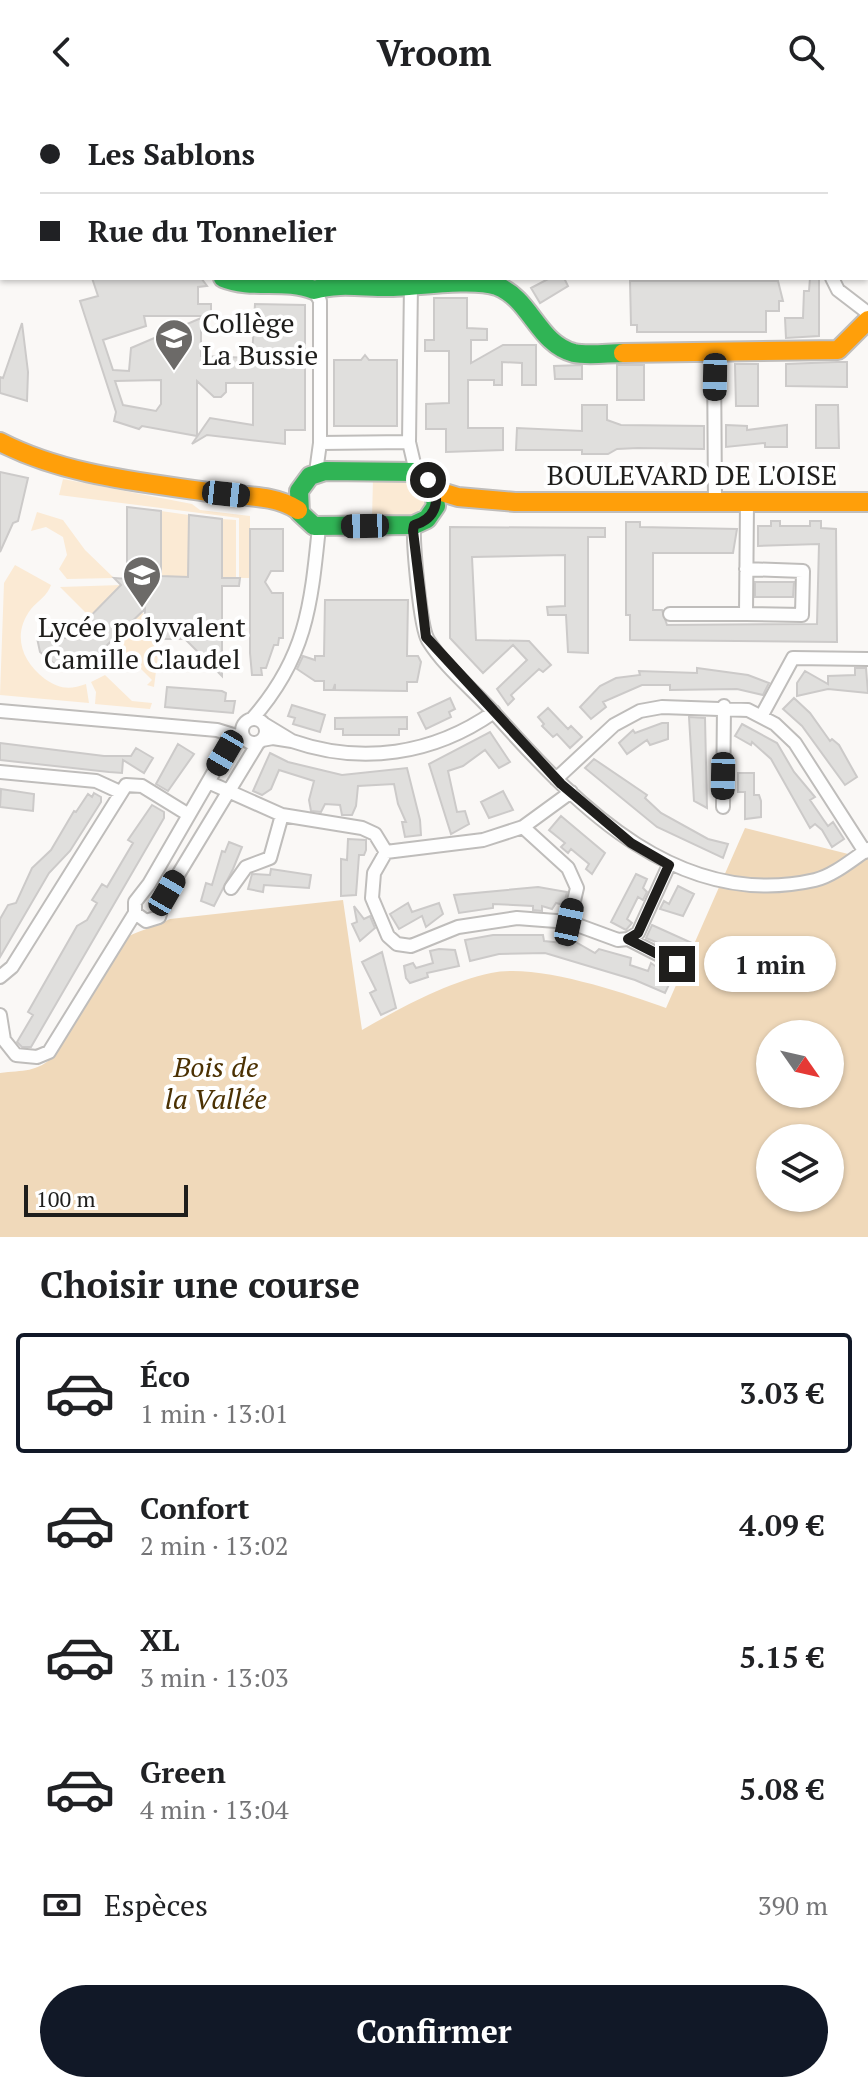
<!DOCTYPE html>
<html lang="fr">
<meta charset="utf-8">
<style>
:root{--surface:#fff;--page:#f2f2f2;--text:#202124;--muted:#757577;--line:#e0e0e0;--accent:#111827}
body{margin:0;font-family:"PT Serif",serif;background:var(--page);color:var(--text);height:100vh;display:flex;flex-direction:column;font-size:30px;white-space:nowrap}
*{box-sizing:border-box;margin:0}
p{font-size:26px;color:var(--muted)}
.icon{flex:none;width:44px;height:44px;fill:none;stroke:currentColor;stroke-width:2;stroke-linecap:round;stroke-linejoin:round}
.map{position:relative;height:1133px;overflow:hidden}
.panel{display:flex;flex-direction:column;background:var(--surface);flex:1}
.panel>*{flex:none}
.hud{position:absolute;left:0px;top:0px;width:868px;height:176px;box-shadow:0 2px 6px #0004;display:grid;align-content:center;height:176px;padding:0 40px;background:var(--surface)}
.needle{width:52px;rotate:124deg}
.controls{position:absolute;left:756px;top:916px;display:grid;gap:16px}
.controls a{display:grid;place-items:center;width:88px;height:88px;border-radius:50%;background:var(--surface);box-shadow:0 2px 6px #0004;font-size:40px}
.scale{position:absolute;left:24px;bottom:20px;width:164px;box-sizing:border-box;padding-left:8px;border:4px solid #1f1e1c;border-top:0;font-size:22px;line-height:28px;white-space:nowrap;color:#1f1e1c;-webkit-text-stroke:6px #fff;paint-order:stroke}
.end{position:absolute;width:36px;height:36px;margin:-18px;border:10px solid #1f1e1c;background:#fff;box-shadow:0 0 0 4px #fff}
.from{border-radius:50%}
.bubble{position:absolute;height:56px;border-radius:28px;background:var(--surface);box-shadow:0 2px 6px #0004;font-size:26px;font-weight:600;line-height:56px;text-align:center}
.car{position:absolute;width:24px;height:48px;margin:-24px -12px;border-radius:10px;box-shadow:0 0 6px 2px #0007;background:linear-gradient(#222 24%,#8ab4d8 0 40%,#222 0 76%,#8ab4d8 0 86%,#222 0)}
.hud b{display:flex;align-items:center;gap:28px;height:76px;font-size:30px}
.hud b+b{border-top:2px solid var(--line)}
.hud i{width:20px;height:20px;background:var(--text)}
ul{padding:0;list-style:none}
li{display:flex;align-items:center;gap:24px;height:120px;margin:0 16px 12px;padding:0 24px;border:4px solid transparent;border-radius:8px}
li div{flex:1}
li b{display:block;font-size:30px}
li em{font-style:normal;font-weight:600}
li.selected{border-color:var(--accent)}
li>.icon{width:72px;height:72px;stroke-width:1.5}
h2{padding:0 40px;font-size:36px;line-height:96px}
.pay{display:flex;align-items:center;gap:20px;height:88px;padding:0 40px;font-size:30px}
.pay p{margin-inline-start:auto}
.cta{display:flex;gap:16px;margin-top:auto;padding:16px 40px}
.cta a{flex:1;height:92px;border-radius:48px;background:var(--accent);color:#fff;font-size:32px;font-weight:600;line-height:92px;text-align:center}
header{display:flex;justify-content:space-between;align-items:center;height:104px;padding:0 40px;background:var(--surface);font-size:36px;font-weight:600}
.map>svg:first-child{display:block}
.green{fill:#fbead4}
.forest{fill:#f0d9ba;fill-rule:evenodd}
.building{fill:#e0dfdd;stroke:#cccac9;stroke-width:2;fill-rule:evenodd}
.lines{fill:none;stroke-linecap:round;stroke-linejoin:round}
.street-casing{stroke:#bfbdbb;stroke-width:16}
.fast-casing{stroke:#bfbdbb;stroke-width:22}
.slow-casing{stroke:#bfbdbb;stroke-width:22}
.street{stroke:#fefefe;stroke-width:12}
.fast{stroke:#30b455;stroke-width:18}
.slow{stroke:#ff9f0a;stroke-width:18}
.route{stroke:#1f1e1c;stroke-width:10}
.labels{text-anchor:middle;dominant-baseline:central;stroke-width:8;stroke-linejoin:round;paint-order:stroke}
.poi-label{font-size:28px;fill:#1f1e1c;stroke:#fff;text-anchor:start}
.street-label{font-size:28px;fill:#1f1e1c;stroke:#fff}
.park-label{font-size:28px;font-style:italic;fill:#4b3103;stroke:#fff}
</style>
<header><svg class="icon" aria-label="back" viewBox="0 0 24 24"><path d="M15 5l-7 7 7 7"/></svg>Vroom<svg class="icon" aria-label="search" viewBox="0 0 24 24"><circle cx="10" cy="10" r="6"/><path d="M15 15l6 6"/></svg></header>
<div class="map">
<svg width="868" height="1133" viewBox="0 0 868 1133">
<rect width="100%" height="100%" fill="#faf8f6"/>
<!-- green -->
<path class="green" d="M63,375L192,400L200,406L250,412V474H239V414L59,391Z
M373,375L411,377L429,396L412,414L372,415Z
M161,407L189,411L188,473L161,472Z
M37,408L63,416L85,446L114,474L67,475L59,465L67,451L63,433L46,423L31,427Z
M222,415L236,416V474H222Z
M15,461L51,481C48,491 38,497 31,505C12,530 21,557 45,575C59,585 70,586 86,580L89,599L0,591L4,479Z
M121,481L90,513L60,483Z
M142,508L160,535L154,583L147,581L152,576L113,537Z
M105,571L132,597L152,599L150,605L95,600L96,588L91,578Z"/>
<!-- forest -->
<path class="forest" d="M745,724L868,755V1133H0V969C23,966 37,969 55,951L122,836C136,827 155,823 170,815L343,796L362,926C400,904 448,878 491,869C536,859 622,888 666,904ZM770,930H830V990H770ZM770,1034H830V1094H770Z"/>
<!-- building -->
<path class="building" d="M92,174H201L207,182L198,183V200H211V212H144L146,222L103,236L113,266L129,267L131,244L201,214V252L252,254L255,200L305,201V326H285V340L207,331L192,340L210,314L253,321V279H226V288L221,293H214L197,277V332L142,322L139,325L114,317L116,308L80,197L98,192ZM161,276V300L156,307L123,301L115,277Z
M550,174H564L568,182L540,199L531,184Z
M810,174H819V232L786,234L785,214H803L804,187H809Z
M630,177H778L783,197H779V207H766V228H637V221H631Z
M434,194H467V224L487,225V236H471V259L503,241H536V281H522V259L502,258V281H494V276H468V324H503V346L446,348V325H426V300L449,299V247H425V236H434Z
M22,219L28,268L27,297L0,289V273L3,274Z
M365,251L369,256H397V322H334V256H361Z
M837,258H847V283L786,282V260Z
M735,260H758V302H736Z
M582,261V275H555L554,262Z
M617,261H644V296H617Z
M582,301H607V316L621,321L704,322V345L638,344L617,345L608,350H582V346H516L517,324L582,327Z
M816,301H838L839,344H816Z
M726,321L747,322V326L787,321V343H765V339L726,343Z
M0,368L28,374L18,417L13,419L0,448Z
M127,403L161,407V472L188,473L189,411L222,415V474H240L239,482H222V572L185,535H144L145,505L83,564L62,566L40,548L37,534H69L121,481L114,474L127,475Z
M771,417H780V422H810V417H821V424L836,425L837,538L630,536V511H626V418H640V423L737,425L733,449H653V506H662L667,521L817,520L819,440L758,442V422H771Z
M450,423L605,424V433H588V549L568,548L566,511H548L547,503L565,502V451L472,453L476,536L529,537L551,561L543,568L539,565L511,591L514,595L508,601L497,585L527,556L513,541L483,569L450,534Z
M250,425H283V467H271L265,478L272,489H283V534H279L278,541H274L266,564H261L262,571H252L250,549Z
M755,478H794L793,493H755Z
M325,496H408L407,552H418L421,558L417,578H407V587L335,586V580L333,586H324V577H315L297,565L303,552L315,556V552H324Z
M697,564L748,571L769,579L763,591L737,585L670,586V581H642L603,598L606,603L591,615L580,603L600,582L616,574L640,571L639,567L697,569Z
M855,564H866L868,589L828,585L797,592V579L805,567L828,580V572L855,571Z
M167,583L222,587L226,589L225,597H235L233,609L165,603Z
M450,594L455,605L449,608L451,613L426,625L418,609Z
M794,594L810,609L830,637L832,635L839,641L857,673L845,681L802,622L783,605Z
M292,601L325,611L320,628L293,620L295,614L288,612Z
M548,604L568,625L571,622L582,633L570,644L557,630L553,633L542,622L544,620L538,613Z
M407,613V625H399V631H343V625H335V614Z
M689,613L705,614L707,704L694,697Z
M662,619H668V635L650,641L647,636L627,650L619,639L633,626L635,629Z
M742,620L777,639L794,668L815,693L810,696L823,715L828,722L833,718L844,735L832,743L822,726L815,720L810,724L771,655L752,638L751,641L735,632Z
M490,628L510,658L499,664L485,646L463,662L448,667L457,708L465,707L469,720L451,730L429,660Z
M0,639L104,652H131L136,644L153,654L144,669L123,656L122,669L109,668L0,656Z
M178,640L194,650L168,687L156,680Z
M270,649L288,658L342,671L407,664L420,716L421,731L405,733L402,718H406L398,700L394,680L358,682L356,702L352,711H342L340,701L325,700L321,708L311,707L309,696L314,677L279,666L271,685L262,691L253,687Z
M594,655L647,691L645,694L661,709L708,735L728,740L723,754L657,723L585,664Z
M738,669H754V691H759L761,697V713L745,715V688H738Z
M1,685L34,690L33,707L0,703Z
M503,687L513,706L489,714L481,698Z
M94,689L101,693V698L70,747L49,769L0,853V815L8,801L16,799L32,764L51,746L74,707L76,708L88,690L92,693Z
M152,701L164,708V714L31,943H22L17,938L33,911L28,908L77,822L87,816L97,799L92,796L102,780L107,783L133,739L128,736Z
M561,712L605,749L592,770L586,765L589,760L571,745L568,749L561,743L565,739L549,726Z
M348,735L366,736V746L364,751H359L356,791L341,792V755L347,756Z
M229,738L242,743L233,765L214,802L201,797L206,779L212,781L222,747L225,748Z
M271,765L311,771L309,784L264,781L263,788L248,785L252,770L270,771Z
M636,770L647,775L643,784L647,788L643,796L638,793L627,815L632,819L626,826L611,818Z
M678,782L694,790L683,812L660,805L664,797L669,800Z
M538,783L567,788L564,801L556,799L552,805L542,802V807L533,806V802L493,800V804L459,809L454,791Z
M408,799L412,808L439,799L443,810L426,823L422,812L399,825L390,810Z
M354,802L364,815L370,812L375,824L360,837L352,820L357,818Z
M652,821L692,839L687,851L646,834Z
M493,831H543L544,837L563,839L565,832L595,849L599,845L631,854L630,861L648,867L651,859L672,874L665,889L635,876L545,849L499,850L470,857L465,836Z
M439,845L455,846L459,862L427,869L428,873L410,879L406,874L404,862L413,859L416,864L433,859L430,847Z
M382,848L396,904L381,911L370,889L376,886L362,858Z"/>
<g class="lines">
<!-- street casing -->
<g class="street-casing">
<path id="street" d="M189,0L190,2
M417,0L419,2
M649,0L652,2
M775,0L780,2
M160,2L163,0
M364,2L366,0
M492,2L494,0
M601,2L603,0
M618,2L620,0
M866,47L868,49
M0,111L2,110
M832,174L838,186L868,209
M411,179L409,338L416,368
M314,186L320,197V339L316,368
M714,250L715,398
M320,339L409,338
M414,421C413,440 420,523 428,536C445,564 475,587 497,612C579,704 680,807 815,776C833,772 853,755 868,745
M670,510H746L747,399
M746,510L802,511L803,467L746,465
M0,607L217,626L243,634
M762,611L793,554L868,555
M242 627a12 12 0 1 1 24 0a12 12 0 1 1-24 0Z
M252,615C306,554 311,502 319,423
M262,636L273,634L292,637L264,620
M292,637C361,661 433,651 494,608
M0,668L96,677L120,688
M556,675L614,621L640,607L662,603L748,606L775,620L795,639L865,748
M208,678L282,711L362,724L375,730L386,748L483,736L523,723L571,688
M723,703L724,602
M523,723L568,764L577,784L569,818
M386,748L374,769L372,794L388,832L397,840L411,842L458,823L517,814L569,818L618,836L628,835L638,829L669,761
M231,784L246,763L270,754L282,711
M135,809L146,817L159,813L167,789L258,639
M628,835L677,860
M0,873L12,863L126,681L142,682L189,711
M0,911L4,936L16,951L37,953L49,948L135,809V798L149,780L230,640L243,632"/>
</g>
<!-- fast casing -->
<g class="fast-casing">
<path id="fast" d="M223,174C252,186 285,174 314,186C339,178 367,184 393,183C418,182 474,174 497,182C531,195 538,240 574,249C588,252 608,249 623,249
M325,367L416,368L433,382L436,402L427,415L414,421L314,422L300,409L299,387L310,372Z"/>
</g>
<!-- slow casing -->
<g class="slow-casing">
<path id="slow" d="M623,249L838,246L868,216
M0,338C66,372 142,378 215,389C243,393 274,390 298,406
M435,386L458,393L515,398H868"/>
</g>
<!-- street -->
<use href="#street" class="street"/>
<!-- fast -->
<use href="#fast" class="fast"/>
<!-- slow -->
<use href="#slow" class="slow"/>
</g>
<g class="lines">
<!-- route -->
<path class="route" d="M428,376C443,394 436,415 414,421L413,427L426,533L561,680L631,739L669,761L638,829L628,835L677,860"/>
</g>
<!-- icons -->
<defs>
<g id="school-pin" transform="scale(2)"><path d="M0 17L-7.5 6A9.5 9.5 0 1 1 7.5 6Z" fill="#6c6a68" stroke="#fff"/><path d="M0-5L7-2L0 1L-7-2ZM-4 1L0 2.5L4 1V4Q0 6-4 4Z" fill="#fff"/></g>
</defs>
<g fill-rule="evenodd">
<use href="#school-pin" x="174" y="234"/>
<use href="#school-pin" x="142" y="471"/>
</g>
<g class="labels">
<!-- poi labels -->
<g class="poi-label">
<text x="202" y="218">Collège<tspan x="202" dy="32">La Bussie</tspan></text>
<text x="142" y="522" text-anchor="middle">Lycée polyvalent<tspan x="142" dy="32">Camille Claudel</tspan></text>
</g>
<!-- street labels -->
<g class="street-label">
<text x="692" y="370">BOULEVARD DE L'OISE</text>
</g>
<!-- park labels -->
<g class="park-label">
<text x="216" y="962">Bois de<tspan x="216" dy="32">la Vallée</tspan></text>
</g>
</g>
</svg>
<div class="controls">
<a><svg class="needle" viewBox="-14 -14 28 28"><path d="M0-13l5 13h-10z" fill="#e53935"/><path d="M0 13l5-13h-10z" fill="#757577"/></svg></a>
<a><svg class="icon" aria-label="layers" viewBox="0 0 24 24"><path d="M12 4l9 5-9 5-9-5zM3 14l9 5 9-5"/></svg></a>
</div>
<div class="scale">100 m</div>
<i class="end from" style="left:428px;top:376px"></i>
<i class="end" style="left:677px;top:860px"></i>
<div class="bubble" style="left:704px;top:832px;width:132px">1 min</div>
<i class="car" style="left:715px;top:273px;rotate:181deg"></i>
<i class="car" style="left:226px;top:390px;rotate:96deg"></i>
<i class="car" style="left:365px;top:422px;rotate:269deg"></i>
<i class="car" style="left:225px;top:649px;rotate:210deg"></i>
<i class="car" style="left:723px;top:672px;rotate:181deg"></i>
<i class="car" style="left:167px;top:789px;rotate:30deg"></i>
<i class="car" style="left:569px;top:818px;rotate:12deg"></i>
<div class="hud">
<b><i class="from"></i>Les Sablons</b>
<b><i></i>Rue du Tonnelier</b>
</div>
</div>
<section class="panel">
<h2>Choisir une course</h2>
<ul>
<li class="selected"><svg class="icon" aria-label="car" viewBox="0 0 24 24"><path d="M5 17H2v-5l4-1 3-4h7l3 4 3 1v5h-3M9 17h6M6 11h13"/><circle cx="7" cy="17" r="2"/><circle cx="17" cy="17" r="2"/></svg><div><b>Éco</b><p>1 min · 13:01</p></div><em>3.03 €</em></li>
<li><svg class="icon" aria-label="car" viewBox="0 0 24 24"><path d="M5 17H2v-5l4-1 3-4h7l3 4 3 1v5h-3M9 17h6M6 11h13"/><circle cx="7" cy="17" r="2"/><circle cx="17" cy="17" r="2"/></svg><div><b>Confort</b><p>2 min · 13:02</p></div><em>4.09 €</em></li>
<li><svg class="icon" aria-label="car" viewBox="0 0 24 24"><path d="M5 17H2v-5l4-1 3-4h7l3 4 3 1v5h-3M9 17h6M6 11h13"/><circle cx="7" cy="17" r="2"/><circle cx="17" cy="17" r="2"/></svg><div><b>XL</b><p>3 min · 13:03</p></div><em>5.15 €</em></li>
<li><svg class="icon" aria-label="car" viewBox="0 0 24 24"><path d="M5 17H2v-5l4-1 3-4h7l3 4 3 1v5h-3M9 17h6M6 11h13"/><circle cx="7" cy="17" r="2"/><circle cx="17" cy="17" r="2"/></svg><div><b>Green</b><p>4 min · 13:04</p></div><em>5.08 €</em></li>
</ul>
<div class="pay"><svg class="icon" aria-label="cash" viewBox="0 0 24 24"><path d="M3 7h18v10H3z"/><circle cx="12" cy="12" r="2"/></svg>Espèces<p>390 m</p></div>
<div class="cta"><a>Confirmer</a></div>
</section>
